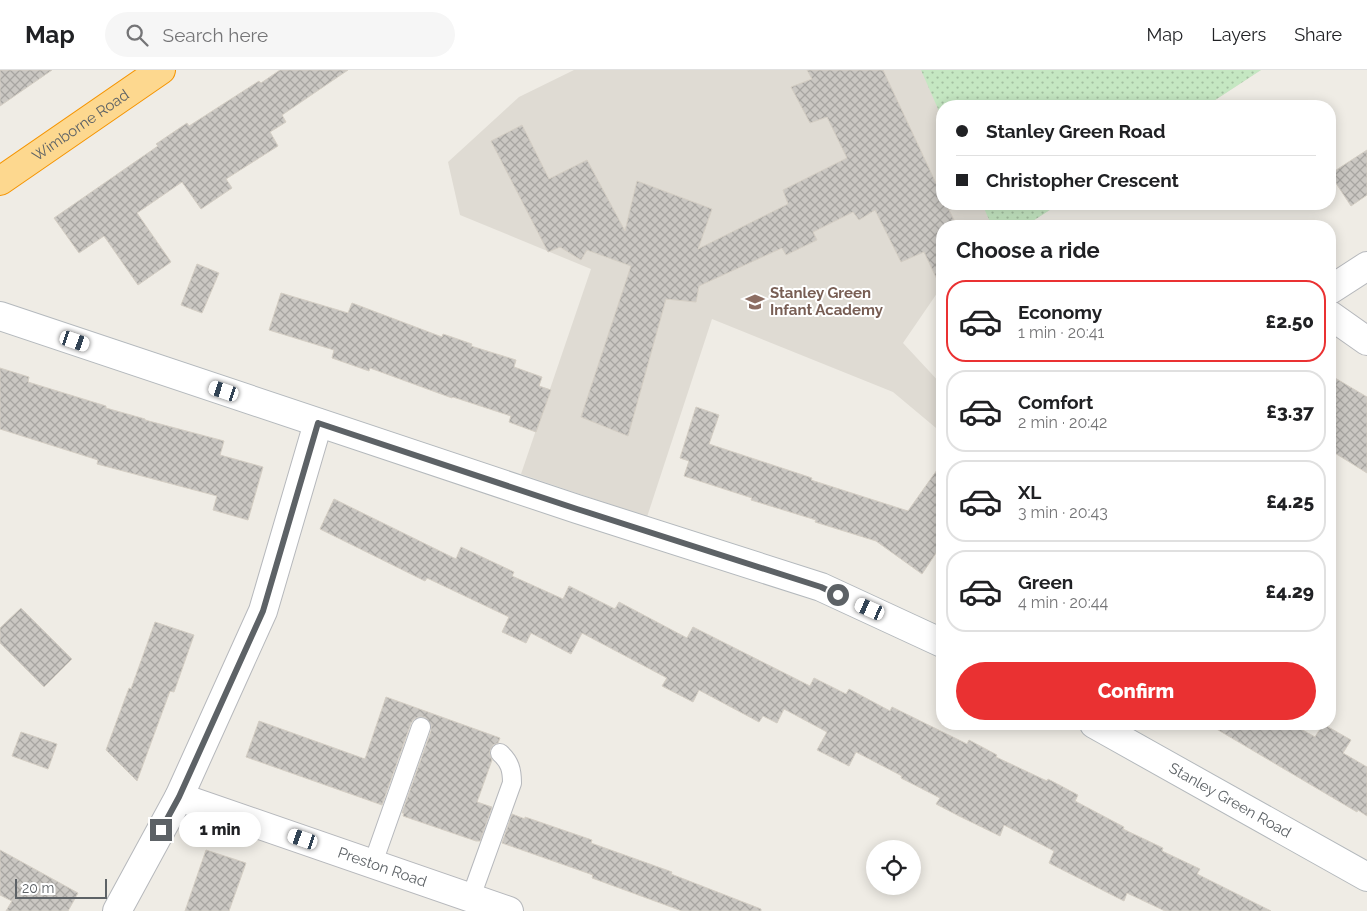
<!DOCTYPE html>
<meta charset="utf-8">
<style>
:root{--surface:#fff;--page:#f6f6f6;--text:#202124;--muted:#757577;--line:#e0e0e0;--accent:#ea3132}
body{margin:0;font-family:Raleway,sans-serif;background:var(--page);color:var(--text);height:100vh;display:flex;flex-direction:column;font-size:19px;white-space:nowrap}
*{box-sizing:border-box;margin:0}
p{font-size:16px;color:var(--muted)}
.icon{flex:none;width:28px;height:28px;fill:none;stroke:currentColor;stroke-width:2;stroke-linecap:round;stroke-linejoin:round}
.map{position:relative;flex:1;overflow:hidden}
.sheet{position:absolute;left:936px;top:150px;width:400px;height:510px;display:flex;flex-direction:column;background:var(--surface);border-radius:20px;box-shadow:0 2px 12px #0003}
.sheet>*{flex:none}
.guide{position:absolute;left:936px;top:30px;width:400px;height:110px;border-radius:20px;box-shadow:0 2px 12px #0003;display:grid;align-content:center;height:110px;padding:0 20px;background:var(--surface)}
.tools{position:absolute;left:866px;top:770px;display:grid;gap:10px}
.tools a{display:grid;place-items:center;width:55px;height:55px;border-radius:50%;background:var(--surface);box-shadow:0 2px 12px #0003;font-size:25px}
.scale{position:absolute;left:15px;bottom:12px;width:92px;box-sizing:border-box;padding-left:5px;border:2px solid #5d6266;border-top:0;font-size:14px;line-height:18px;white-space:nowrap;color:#5d6266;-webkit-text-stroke:4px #fff;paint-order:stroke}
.end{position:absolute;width:22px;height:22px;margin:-11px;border:6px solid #5d6266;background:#fff;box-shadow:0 0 0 2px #fff}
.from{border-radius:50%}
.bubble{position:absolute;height:35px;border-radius:18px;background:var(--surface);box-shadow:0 2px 12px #0003;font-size:16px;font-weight:800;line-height:35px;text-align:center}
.car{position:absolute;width:15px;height:30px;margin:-15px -8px;border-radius:6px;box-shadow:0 0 4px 1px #0007;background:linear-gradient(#fff 24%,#345 0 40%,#fff 0 76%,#345 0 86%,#fff 0)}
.guide b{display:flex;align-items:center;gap:18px;height:48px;font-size:19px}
.guide b+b{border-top:1px solid var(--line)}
.guide i{width:12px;height:12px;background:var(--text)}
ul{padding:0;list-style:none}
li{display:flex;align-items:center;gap:15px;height:82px;margin:0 10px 8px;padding:0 10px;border:2px solid var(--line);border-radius:20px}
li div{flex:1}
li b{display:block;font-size:19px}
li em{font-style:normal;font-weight:800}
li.on{border-color:var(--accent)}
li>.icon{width:45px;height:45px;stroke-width:1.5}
h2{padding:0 20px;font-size:22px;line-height:60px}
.cta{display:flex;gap:10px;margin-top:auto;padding:10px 20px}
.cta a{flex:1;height:58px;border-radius:30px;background:var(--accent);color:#fff;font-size:20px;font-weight:800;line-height:58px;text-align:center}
header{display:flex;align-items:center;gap:30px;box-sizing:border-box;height:70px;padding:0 25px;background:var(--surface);border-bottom:1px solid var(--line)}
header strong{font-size:24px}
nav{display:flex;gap:28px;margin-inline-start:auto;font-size:18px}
.search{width:350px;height:45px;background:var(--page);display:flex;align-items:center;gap:12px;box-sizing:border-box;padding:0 18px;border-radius:28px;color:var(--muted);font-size:19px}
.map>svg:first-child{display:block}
.education{fill:#dfdbd3}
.grass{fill:url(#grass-dots)}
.building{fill:url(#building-cross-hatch);stroke:#d4cec4}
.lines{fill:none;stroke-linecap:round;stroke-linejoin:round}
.lane-casing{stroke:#b6b8bc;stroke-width:20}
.street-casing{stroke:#b6b8bc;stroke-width:30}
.secondary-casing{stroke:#b4b9bd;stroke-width:30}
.highway-casing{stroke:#f59400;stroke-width:30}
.lane{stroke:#fff;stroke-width:18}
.street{stroke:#fff;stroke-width:28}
.secondary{stroke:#fff;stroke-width:28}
.highway{stroke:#fdd88f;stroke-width:28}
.route{stroke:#5d6266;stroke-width:6}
.labels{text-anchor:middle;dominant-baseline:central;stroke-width:4;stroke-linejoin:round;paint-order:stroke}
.street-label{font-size:15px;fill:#5d6266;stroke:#fff}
.education-label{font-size:15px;font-weight:bold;fill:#785e54;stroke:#fff;text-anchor:start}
</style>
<header>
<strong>Map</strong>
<div class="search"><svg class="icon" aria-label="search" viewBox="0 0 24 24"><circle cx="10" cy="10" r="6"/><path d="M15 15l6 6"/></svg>Search here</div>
<nav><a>Map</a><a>Layers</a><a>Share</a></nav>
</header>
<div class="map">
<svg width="1367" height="841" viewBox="0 0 1367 841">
<defs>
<pattern id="grass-dots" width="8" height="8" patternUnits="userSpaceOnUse" patternTransform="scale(1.25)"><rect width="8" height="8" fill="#c5e7c2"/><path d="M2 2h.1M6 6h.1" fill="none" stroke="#a3bfa1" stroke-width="1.8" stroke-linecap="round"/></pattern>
<pattern id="building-cross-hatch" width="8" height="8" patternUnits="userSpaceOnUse" patternTransform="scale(1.25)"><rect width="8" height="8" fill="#cac7c2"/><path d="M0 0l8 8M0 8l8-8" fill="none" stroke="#a7a5a1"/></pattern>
</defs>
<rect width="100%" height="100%" fill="#efece5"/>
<!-- education -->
<path class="education" d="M574,0H1261L1206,36H942V134H1059L1025,156H942V216L903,273L942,315V363L893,322L712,249L647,447L521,404L591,199L460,145L448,92L519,27Z"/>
<!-- grass -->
<path class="grass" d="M921,0H1261L1206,36H942V48Z
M982,134H1059L1025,156H992Z"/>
<!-- building -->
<path class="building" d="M0,0H52L0,36Z
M280,0H348L282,45L286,52L270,62L278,76L226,109L232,118L201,139L182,112L137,143L171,192L138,215L104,166L79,183L54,148L158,76L156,74L187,53L189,56L259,11L261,13Z
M807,0H883L942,126V134H946L957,156H942V220L924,182L901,192L875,140L859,150L853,142L813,162L817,170L786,185L782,178L699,216L696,232L666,229L628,366L581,347L631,196L587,180L581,190L560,177L548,182L491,71L522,55L549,109L587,90L625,161L637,111L712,139L698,179L788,134L783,120L847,88L827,47L810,53L791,17L812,9Z
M1367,80V125L1351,136L1330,104Z
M197,194L219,203L202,243L181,235Z
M281,223L348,243L352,233L442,267L443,264L472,274L471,276L516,290L514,297L542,307L539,316L551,320L536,362L509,352L511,346L453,327L452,328L370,298L369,301L332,288L334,280L269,260Z
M0,298L29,307L28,312L106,336V338L145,349V350L224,371L220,385L263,397L248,450L213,440L217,426L97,394L98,390L0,359Z
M1330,305L1367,327V403L1330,380Z
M696,337L719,345L709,374L812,408L811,410L908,441L942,393V474L922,504L876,471L815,452L816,450L751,430L752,428L684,406L689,391L680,388Z
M334,429L456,489L461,477L514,502L512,506L563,529L569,516L615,539L619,532L687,568L693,557L810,616L814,608L846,624L849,619L890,641L892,637L967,674L969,670L997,685L996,687L1047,711L1048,709L1078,725L1075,731L1124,757L1123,759L1163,778L1162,781L1200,799L1197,804L1271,841H1165L1127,823L1124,831L1049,793L1054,781L1004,755L1000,766L959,746L936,734L940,728L901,708L902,706L856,682L849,696L817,680L827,662L784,639L777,653L763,646L759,652L699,620L693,632L662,616L667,608L582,563L571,584L531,563L526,573L502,562L509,547L427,508L425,511L320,459Z
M21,538L72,589L44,617L0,573V558Z
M155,552L194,565L174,622L170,621L137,711L106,680L129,618L131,619Z
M386,627L500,668L498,673L493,675L490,680V685L492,690L477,732L492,737L480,771H476L403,746L404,743H402L431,661V655L425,647H419L414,649L411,653L382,735L246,687L259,651L365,689Z
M1208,654H1292L1315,667L1323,654L1351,670L1343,683L1367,697V746L1358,740L1357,742Z
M21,662L57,674L48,699L12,686Z
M512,744L525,749V747L592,770L591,773L672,802L671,804L761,839V841H682L592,808L593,805L502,773Z
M0,780L78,823L68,841H6L12,831L0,825Z
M206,780L246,793L229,841H185Z"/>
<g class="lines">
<!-- lane casing -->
<g class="lane-casing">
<path id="lane" d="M373,793L421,657
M471,827L512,713C512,700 510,692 500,683"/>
</g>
<!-- street casing -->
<g class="street-casing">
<g id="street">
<path d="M1330,220L1367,196"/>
<path d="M1330,245L1367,271"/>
<path id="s1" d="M179,727L509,841"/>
<path d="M117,841L179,727L263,541L318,353"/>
</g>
</g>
<!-- secondary casing -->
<g class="secondary-casing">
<g id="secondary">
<path d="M0,246L577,439L821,517L942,573"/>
<path id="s2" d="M1094,654L1367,807"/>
</g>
</g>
<!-- highway casing -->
<g class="highway-casing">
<g id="highway">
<path id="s3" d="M0,111L161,0"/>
</g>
</g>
<!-- lane -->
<use href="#lane" class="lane"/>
<!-- street -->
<use href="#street" class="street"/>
<!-- secondary -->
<use href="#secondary" class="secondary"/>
<!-- highway -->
<use href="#highway" class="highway"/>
</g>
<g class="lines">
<!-- route -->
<path class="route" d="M161,760L179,727L263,541L318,353L577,439L821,517L838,525"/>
</g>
<!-- icons -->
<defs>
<g id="school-bare" transform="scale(1.5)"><path d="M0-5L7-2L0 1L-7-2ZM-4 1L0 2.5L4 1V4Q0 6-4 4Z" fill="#8d6e63" stroke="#fff" stroke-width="2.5" paint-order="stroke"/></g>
</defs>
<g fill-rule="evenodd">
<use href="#school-bare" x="755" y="232"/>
</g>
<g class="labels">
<!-- street labels -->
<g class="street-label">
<text stroke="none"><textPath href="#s3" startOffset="98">Wimborne Road</textPath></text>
<text stroke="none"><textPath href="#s2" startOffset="156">Stanley Green Road</textPath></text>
<text stroke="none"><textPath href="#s1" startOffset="215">Preston Road</textPath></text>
</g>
<!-- education labels -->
<g class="education-label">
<text x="770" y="223">Stanley Green<tspan x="770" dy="17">Infant Academy</tspan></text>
</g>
</g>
</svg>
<div class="tools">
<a><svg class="icon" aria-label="locate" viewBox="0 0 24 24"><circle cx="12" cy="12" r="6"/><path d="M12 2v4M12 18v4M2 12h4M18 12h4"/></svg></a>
</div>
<div class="scale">20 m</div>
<i class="end from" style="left:838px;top:525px"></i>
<i class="end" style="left:161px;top:760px"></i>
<div class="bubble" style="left:179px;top:742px;width:82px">1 min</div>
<i class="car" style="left:75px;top:271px;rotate:109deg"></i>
<i class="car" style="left:224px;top:321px;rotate:288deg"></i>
<i class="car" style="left:870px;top:539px;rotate:294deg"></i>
<i class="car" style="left:303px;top:769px;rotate:289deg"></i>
<div class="guide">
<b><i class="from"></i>Stanley Green Road</b>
<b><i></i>Christopher Crescent</b>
</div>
<section class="sheet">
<h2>Choose a ride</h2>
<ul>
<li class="on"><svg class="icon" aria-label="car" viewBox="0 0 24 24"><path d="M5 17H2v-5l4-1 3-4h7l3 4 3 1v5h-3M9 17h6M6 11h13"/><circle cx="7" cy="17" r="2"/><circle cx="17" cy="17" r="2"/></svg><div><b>Economy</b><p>1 min · 20:41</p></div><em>£2.50</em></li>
<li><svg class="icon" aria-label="car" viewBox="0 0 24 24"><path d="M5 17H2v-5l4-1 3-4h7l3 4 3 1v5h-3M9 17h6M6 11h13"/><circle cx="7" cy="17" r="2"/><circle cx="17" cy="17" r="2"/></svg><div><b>Comfort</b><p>2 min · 20:42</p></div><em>£3.37</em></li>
<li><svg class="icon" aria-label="car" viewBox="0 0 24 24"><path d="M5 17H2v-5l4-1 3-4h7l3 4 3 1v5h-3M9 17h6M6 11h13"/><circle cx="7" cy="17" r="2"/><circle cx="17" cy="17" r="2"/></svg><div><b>XL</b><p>3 min · 20:43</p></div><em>£4.25</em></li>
<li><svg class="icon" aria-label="car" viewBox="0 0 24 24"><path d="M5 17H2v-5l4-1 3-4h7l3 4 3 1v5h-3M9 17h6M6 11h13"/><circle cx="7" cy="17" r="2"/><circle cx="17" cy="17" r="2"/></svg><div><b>Green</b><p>4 min · 20:44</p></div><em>£4.29</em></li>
</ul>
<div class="cta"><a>Confirm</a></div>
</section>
</div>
